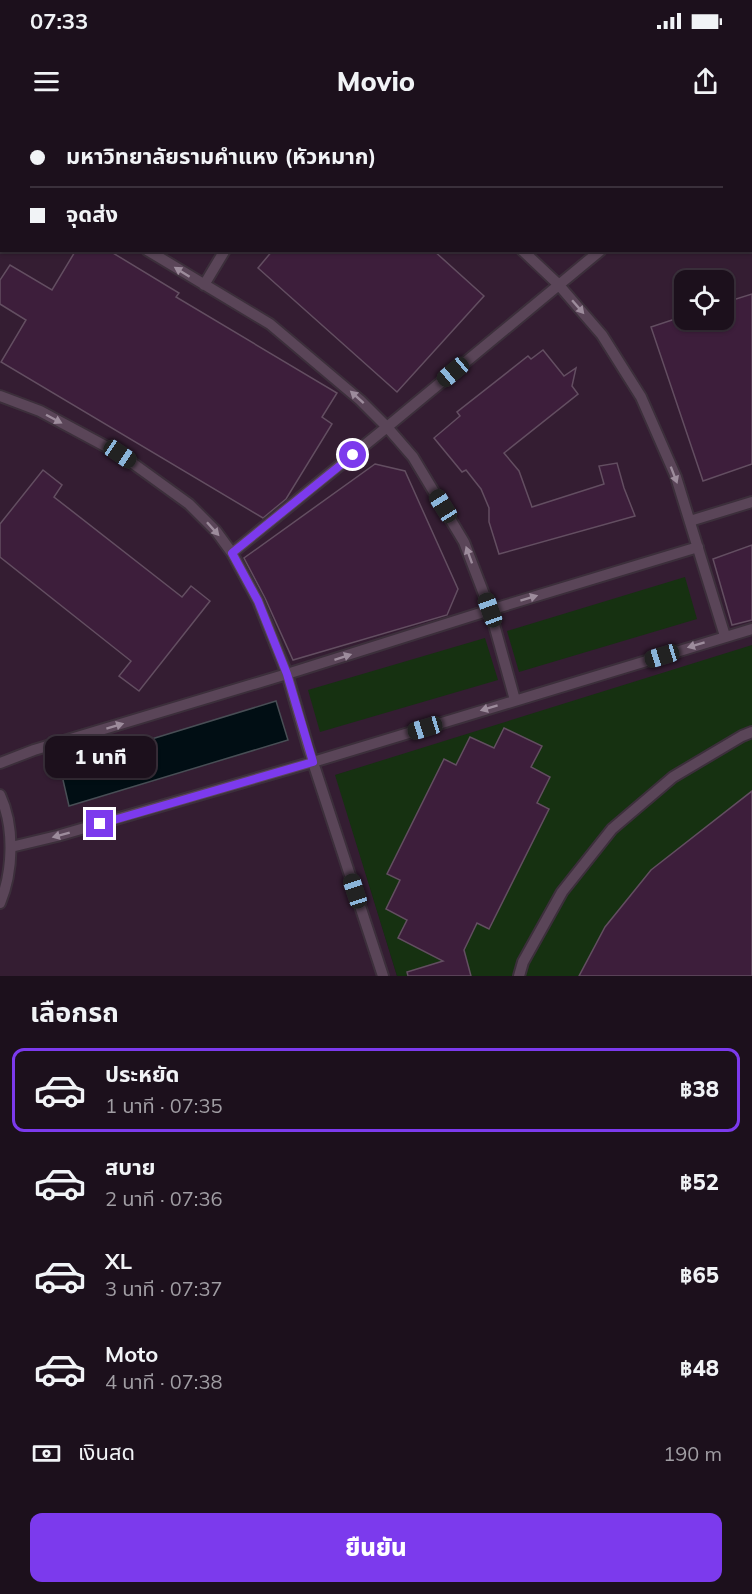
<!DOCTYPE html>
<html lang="th">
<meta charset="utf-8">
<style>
:root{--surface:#1c101c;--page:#251925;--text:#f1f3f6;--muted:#a09da3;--line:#3a303b;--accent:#7c3aed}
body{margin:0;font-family:Mulish,"Noto Sans Thai",sans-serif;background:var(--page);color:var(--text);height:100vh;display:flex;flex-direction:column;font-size:22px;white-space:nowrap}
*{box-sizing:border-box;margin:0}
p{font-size:20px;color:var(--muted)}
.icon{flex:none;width:33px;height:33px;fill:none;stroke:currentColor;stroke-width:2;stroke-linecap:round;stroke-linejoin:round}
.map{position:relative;height:856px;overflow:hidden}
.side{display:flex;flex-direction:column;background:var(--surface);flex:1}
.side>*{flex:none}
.guide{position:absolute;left:0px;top:0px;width:753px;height:132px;box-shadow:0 2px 4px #0004,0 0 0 2px var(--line);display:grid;align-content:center;height:132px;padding:0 30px;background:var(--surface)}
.fabs{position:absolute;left:674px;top:150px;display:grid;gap:12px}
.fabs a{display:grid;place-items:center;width:60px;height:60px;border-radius:12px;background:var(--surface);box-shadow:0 2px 4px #0004,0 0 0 2px var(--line);font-size:30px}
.end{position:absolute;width:27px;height:27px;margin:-14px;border:8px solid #7c3aed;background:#fff;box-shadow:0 0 0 3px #fff}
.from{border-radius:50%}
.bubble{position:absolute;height:42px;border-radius:12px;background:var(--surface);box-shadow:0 2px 4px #0004,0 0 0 2px var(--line);font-size:20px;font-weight:800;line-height:42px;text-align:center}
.car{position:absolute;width:18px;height:36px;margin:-18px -9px;border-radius:8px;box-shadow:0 0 4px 2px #0007;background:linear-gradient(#222 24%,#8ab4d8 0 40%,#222 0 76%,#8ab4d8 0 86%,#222 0)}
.guide b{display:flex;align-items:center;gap:21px;height:57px;font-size:22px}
.guide b+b{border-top:2px solid var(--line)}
.guide i{width:15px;height:15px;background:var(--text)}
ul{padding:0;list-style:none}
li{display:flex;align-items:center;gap:18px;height:84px;margin:0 12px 9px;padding:0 18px;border:3px solid transparent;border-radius:12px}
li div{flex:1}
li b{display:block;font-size:22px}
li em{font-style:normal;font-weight:800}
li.selected{border-color:var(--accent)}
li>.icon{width:54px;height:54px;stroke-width:1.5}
h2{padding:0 30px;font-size:27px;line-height:72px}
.pay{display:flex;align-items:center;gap:15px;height:66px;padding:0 30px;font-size:22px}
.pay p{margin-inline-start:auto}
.action{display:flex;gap:12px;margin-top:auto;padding:12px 30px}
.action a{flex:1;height:69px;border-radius:12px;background:var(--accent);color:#fff;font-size:24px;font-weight:800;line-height:69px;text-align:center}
.status{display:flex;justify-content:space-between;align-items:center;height:42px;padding:0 30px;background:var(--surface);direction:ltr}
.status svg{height:16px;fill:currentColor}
header{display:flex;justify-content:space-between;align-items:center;height:78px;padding:0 30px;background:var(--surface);font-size:27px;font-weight:800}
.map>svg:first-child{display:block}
.built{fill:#341d32;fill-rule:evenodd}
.green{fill:#163111}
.water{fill:#010e14;stroke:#484e55;stroke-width:1.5}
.building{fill:#3d1e3b;stroke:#634e61;stroke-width:1.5}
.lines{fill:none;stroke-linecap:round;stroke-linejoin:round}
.service-casing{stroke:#3c2f3b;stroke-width:14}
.service{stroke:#5a4558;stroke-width:10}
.oneway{fill:#9d8c9c}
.route{stroke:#7c3aed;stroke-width:8}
</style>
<div class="status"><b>07:33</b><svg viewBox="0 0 49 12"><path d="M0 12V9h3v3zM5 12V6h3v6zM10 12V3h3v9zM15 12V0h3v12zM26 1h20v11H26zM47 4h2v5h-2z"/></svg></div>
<header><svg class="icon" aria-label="menu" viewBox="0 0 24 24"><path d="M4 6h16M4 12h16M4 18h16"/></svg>Movio<svg class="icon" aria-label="share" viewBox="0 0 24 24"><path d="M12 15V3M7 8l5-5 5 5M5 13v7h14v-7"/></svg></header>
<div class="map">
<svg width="752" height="856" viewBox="0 0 752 856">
<rect width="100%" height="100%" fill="#261525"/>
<!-- built -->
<path class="built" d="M0,0H752V531L336,655L397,856H0ZM2,2H752V130H2ZM684,160H723V200H684Z"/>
<!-- green -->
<path class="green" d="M685,457L697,499L519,552L507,511Z
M485,518L498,560L320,612L308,570Z
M752,525V856H397L335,655Z"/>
<!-- water -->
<path class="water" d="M276,581L288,620L69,686L60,647Z"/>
<!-- building -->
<path class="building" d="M76,130H108L179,173L176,177L337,273L322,297L332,304L286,379L263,398L1,242L26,200L0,184V160L10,145L52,170Z
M273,130H433L484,176L397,272L258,148Z
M752,174V344L703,361L651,207L684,196V200H723V183Z
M543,230L564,256L576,248L572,266L578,274L504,333L519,351L532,387L604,364L599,346L617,343L624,368L635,396L499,434L489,402V388L481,369L466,350L462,352L434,318L460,296L457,292L528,236L531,239Z
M375,344L405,351L458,469L447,495L293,540L265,478L244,438Z
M43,350L62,365L54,377L182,477L191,466L210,481L139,571L119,556L131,541L0,437V404Z
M752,425V500L732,505L713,439Z
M504,608L542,626L531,647L550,657L537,683L549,689L489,809L477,803L464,830L471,856H408L407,852L443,841L398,818L407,800L386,789L400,760L387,754L444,639L456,645L470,617L494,628Z
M752,671V856H579L605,807L651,750Z"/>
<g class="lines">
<!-- service casing -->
<g class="service-casing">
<path id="service" d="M368,0L370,2
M685,0L687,2
M26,2V0
M306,2L307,0
M0,64H2
M0,103L2,96
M147,130L270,204L360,280L387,307L413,337L464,422L490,490L515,580
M522,130L558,164L602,215L641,277L676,357L725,516
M204,165L225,130
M0,276L40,291L120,334L189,384L216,411L232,433L258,481L287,554L308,627L383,856
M690,401L752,382
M232,433L387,307L601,130
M0,643L34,630L287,554L490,490L698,427
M0,675C15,707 13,752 0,783
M11,727L57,716L313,642L752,509
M519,856L523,842L562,772L612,709L673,657L742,616L752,612"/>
</g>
<!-- service -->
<use href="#service" class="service"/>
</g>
<!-- one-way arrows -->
<defs><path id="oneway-solid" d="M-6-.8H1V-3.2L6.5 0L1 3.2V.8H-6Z" transform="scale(1.5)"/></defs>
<g class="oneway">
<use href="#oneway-solid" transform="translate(182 152) rotate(-148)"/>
<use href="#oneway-solid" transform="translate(578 187) rotate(49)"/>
<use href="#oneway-solid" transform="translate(357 277) rotate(-138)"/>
<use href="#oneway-solid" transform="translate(54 299) rotate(28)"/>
<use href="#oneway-solid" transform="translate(674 355) rotate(69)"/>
<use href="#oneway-solid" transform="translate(213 409) rotate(48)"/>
<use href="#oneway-solid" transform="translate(469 435) rotate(-110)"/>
<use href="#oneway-solid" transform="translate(529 478) rotate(-17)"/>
<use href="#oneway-solid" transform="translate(696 525) rotate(163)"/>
<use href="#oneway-solid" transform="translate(343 537) rotate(-18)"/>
<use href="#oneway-solid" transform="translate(489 588) rotate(163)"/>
<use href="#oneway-solid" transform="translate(115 606) rotate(-17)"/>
<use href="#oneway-solid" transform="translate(61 715) rotate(165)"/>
</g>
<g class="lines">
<!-- route -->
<path class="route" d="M100,704L313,642L287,554L258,481L232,433L353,335"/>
</g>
</svg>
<div class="fabs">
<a><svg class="icon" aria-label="locate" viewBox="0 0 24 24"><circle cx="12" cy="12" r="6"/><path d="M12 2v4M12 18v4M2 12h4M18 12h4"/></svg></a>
</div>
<i class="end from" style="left:353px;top:335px"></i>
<i class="end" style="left:100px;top:704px"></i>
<div class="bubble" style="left:45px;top:616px;width:111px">1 นาที</div>
<i class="car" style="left:453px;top:252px;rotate:230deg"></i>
<i class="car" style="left:120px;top:334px;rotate:124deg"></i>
<i class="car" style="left:443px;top:386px;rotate:328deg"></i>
<i class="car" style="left:490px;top:490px;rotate:340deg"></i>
<i class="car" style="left:662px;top:536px;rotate:253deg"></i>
<i class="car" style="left:425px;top:608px;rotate:253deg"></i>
<i class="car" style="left:355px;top:771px;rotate:342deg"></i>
<div class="guide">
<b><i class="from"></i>มหาวิทยาลัยรามคำแหง (หัวหมาก)</b>
<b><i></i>จุดส่ง</b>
</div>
</div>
<section class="side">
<h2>เลือกรถ</h2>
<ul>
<li class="selected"><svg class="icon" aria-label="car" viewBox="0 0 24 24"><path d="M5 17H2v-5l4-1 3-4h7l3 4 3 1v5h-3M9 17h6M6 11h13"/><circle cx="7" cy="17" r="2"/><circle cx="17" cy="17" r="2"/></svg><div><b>ประหยัด</b><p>1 นาที · 07:35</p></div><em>฿38</em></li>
<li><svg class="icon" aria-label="car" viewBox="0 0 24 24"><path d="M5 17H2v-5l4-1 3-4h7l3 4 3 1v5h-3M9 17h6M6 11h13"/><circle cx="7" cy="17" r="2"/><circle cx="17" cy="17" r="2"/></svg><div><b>สบาย</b><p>2 นาที · 07:36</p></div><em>฿52</em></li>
<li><svg class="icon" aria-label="car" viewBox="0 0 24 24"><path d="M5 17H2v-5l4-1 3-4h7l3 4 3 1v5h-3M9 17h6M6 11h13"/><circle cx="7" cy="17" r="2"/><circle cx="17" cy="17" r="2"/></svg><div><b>XL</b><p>3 นาที · 07:37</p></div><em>฿65</em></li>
<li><svg class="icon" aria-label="car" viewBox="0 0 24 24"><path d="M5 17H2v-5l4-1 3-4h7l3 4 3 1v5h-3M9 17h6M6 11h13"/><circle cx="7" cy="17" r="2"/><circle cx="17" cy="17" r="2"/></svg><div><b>Moto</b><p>4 นาที · 07:38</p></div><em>฿48</em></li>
</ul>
<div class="pay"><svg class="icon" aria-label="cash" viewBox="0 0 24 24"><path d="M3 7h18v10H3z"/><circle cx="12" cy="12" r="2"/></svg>เงินสด<p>190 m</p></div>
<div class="action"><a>ยืนยัน</a></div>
</section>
